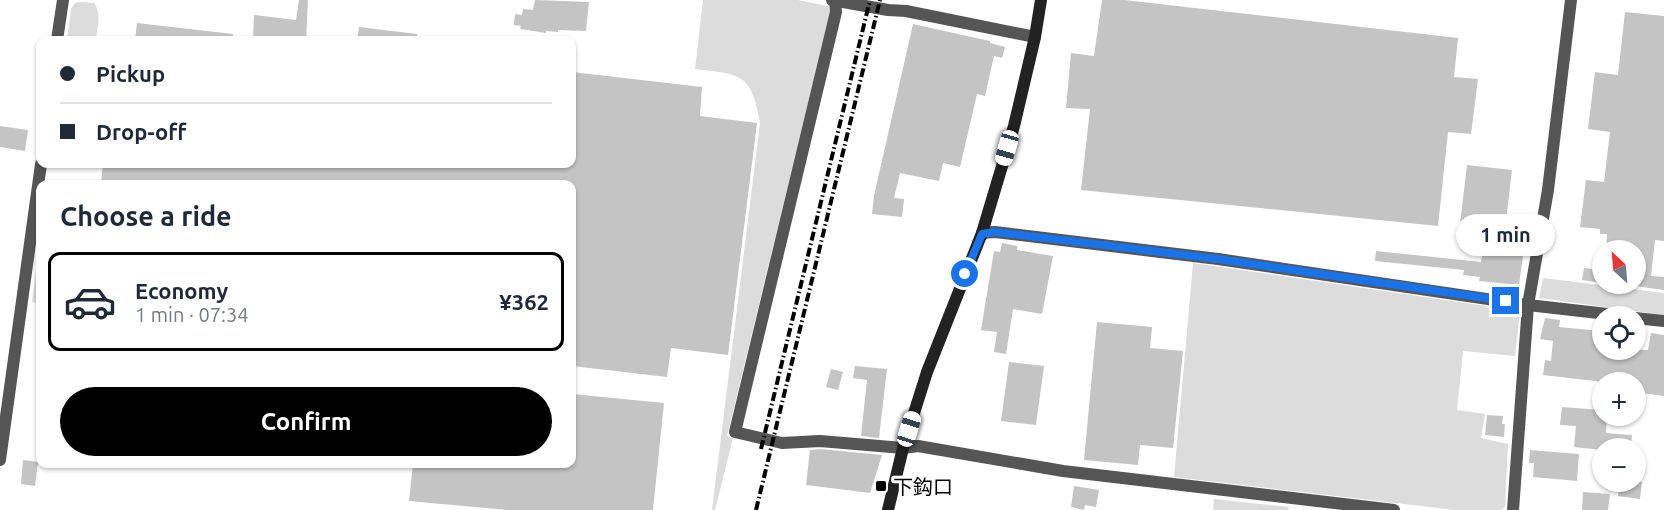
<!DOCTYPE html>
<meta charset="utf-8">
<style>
:root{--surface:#fff;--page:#f2f2f3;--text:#1f2937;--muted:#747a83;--line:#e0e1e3;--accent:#000}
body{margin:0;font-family:Ubuntu,"Noto Sans JP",sans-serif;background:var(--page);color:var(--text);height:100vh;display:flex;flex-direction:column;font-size:22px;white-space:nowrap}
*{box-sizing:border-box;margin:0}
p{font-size:20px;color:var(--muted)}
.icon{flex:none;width:33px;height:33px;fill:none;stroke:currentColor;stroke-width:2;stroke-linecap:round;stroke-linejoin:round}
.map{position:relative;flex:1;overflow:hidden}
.panel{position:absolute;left:36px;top:180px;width:540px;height:288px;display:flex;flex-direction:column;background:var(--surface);border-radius:12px;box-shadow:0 2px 4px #0004}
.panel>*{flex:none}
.hud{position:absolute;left:36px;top:36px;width:540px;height:132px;border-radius:12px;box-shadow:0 2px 4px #0004;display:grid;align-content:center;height:132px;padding:0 24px;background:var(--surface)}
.needle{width:39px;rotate:334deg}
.fabs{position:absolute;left:1592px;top:240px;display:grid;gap:12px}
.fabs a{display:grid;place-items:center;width:54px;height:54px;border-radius:50%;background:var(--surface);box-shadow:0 2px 4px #0004;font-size:30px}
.end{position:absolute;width:27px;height:27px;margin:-14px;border:8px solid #1a73e8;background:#fff;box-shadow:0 0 0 3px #fff}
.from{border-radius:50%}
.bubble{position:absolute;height:42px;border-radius:21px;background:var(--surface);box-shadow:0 2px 4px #0004;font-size:20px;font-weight:700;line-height:42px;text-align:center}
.car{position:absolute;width:18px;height:36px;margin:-18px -9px;border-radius:8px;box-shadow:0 0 4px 2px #0007;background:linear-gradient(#fff 24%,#345 0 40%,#fff 0 76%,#345 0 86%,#fff 0)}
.hud b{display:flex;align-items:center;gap:21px;height:57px;font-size:22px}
.hud b+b{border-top:2px solid var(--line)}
.hud i{width:15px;height:15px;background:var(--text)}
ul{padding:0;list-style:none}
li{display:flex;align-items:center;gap:18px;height:99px;margin:0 12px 9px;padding:0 12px;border:3px solid transparent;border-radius:12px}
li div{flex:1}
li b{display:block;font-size:22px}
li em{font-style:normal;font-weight:700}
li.on{border-color:var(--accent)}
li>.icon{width:54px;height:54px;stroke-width:1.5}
h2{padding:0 24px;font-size:27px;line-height:72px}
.action{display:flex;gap:12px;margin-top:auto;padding:12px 24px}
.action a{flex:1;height:69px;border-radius:36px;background:var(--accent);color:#fff;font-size:24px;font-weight:700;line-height:69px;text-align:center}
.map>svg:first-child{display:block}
.green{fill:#dcdcdc}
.building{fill:#c4c4c4}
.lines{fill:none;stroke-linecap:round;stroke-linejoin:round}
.street{stroke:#555;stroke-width:12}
.secondary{stroke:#222;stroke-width:12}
.rail{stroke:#000;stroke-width:4;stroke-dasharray:9 3 1.5 3;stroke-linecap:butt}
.route{stroke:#1a73e8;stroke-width:8}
.poi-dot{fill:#000;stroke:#fff;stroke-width:2}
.labels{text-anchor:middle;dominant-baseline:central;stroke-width:6;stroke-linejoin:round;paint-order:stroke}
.poi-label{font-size:20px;fill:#000;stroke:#fff;text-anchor:start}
</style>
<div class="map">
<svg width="1664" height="510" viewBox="0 0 1664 510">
<rect width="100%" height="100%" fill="#fff"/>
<!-- green -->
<path class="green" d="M703,0H798L828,6L830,12L727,436L733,438L715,510H712L760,123C752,74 741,74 695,69Z
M79,2L94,3C102,14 97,28 96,40H67L71,9L75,3Z
M40,237V304L32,302Z
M1193,263L1520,311L1515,356L1463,351L1457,410L1485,414L1481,438L1508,444L1505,507L1501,510H1455L1174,477Z
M1543,278L1664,293V315L1539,298Z
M1214,499L1289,507L1288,510H1213Z"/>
<!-- building -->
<path class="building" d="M299,0H308L306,40H253L254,15L296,20Z
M535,0L589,2L586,31L558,30V32L546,31V33L520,29L521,26L514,25L515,14L522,15L523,9L533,10Z
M1102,0H1124L1458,38L1454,77L1478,79L1471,134L1448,132L1438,226L1081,190L1090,109L1066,108L1071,53L1094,56Z
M1625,12L1664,16V241L1655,240L1651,276L1664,277V290L1635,286V250H1606L1607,234H1600V229L1580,227L1586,180L1604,182L1610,132L1588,129L1595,72L1618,75Z
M137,23L233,34L232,40H135Z
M913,24L990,41V43L1005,47L1002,58L994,56L985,96L977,94L960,167L943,163L939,181L900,173L894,198L904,199L902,217L872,214L874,196Z
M359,27L417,34V40H357Z
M572,72L702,87L700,116L757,123L728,355L671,348L667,377L572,366V184H101L103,164H572Z
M0,126L28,130L25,151L0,147Z
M1467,165L1512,170L1505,230L1460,224Z
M1002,243L1017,246V250L1053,256L1042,314L1013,309L1006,354L994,352L997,332L981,330L994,251L1000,252Z
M1376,251L1481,262L1483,251L1523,256L1519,285L1479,281L1480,277L1463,275L1464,270L1375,261Z
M1584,268L1602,270V283L1582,280Z
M1545,318L1560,320L1559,327L1602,331V350H1648L1651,333L1664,335V396L1635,392V382H1603L1543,375L1545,360L1551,361L1553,341L1540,339Z
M1097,322L1152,327L1150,348L1183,351L1173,448L1140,445L1138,465L1084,460Z
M1009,362L1044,366L1036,425L1001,421Z
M855,366L887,369L879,438L861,436L867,380L853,378Z
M831,369L843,372L838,390L826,387Z
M572,394L664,403L653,510H507L409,501L413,464H572Z
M1562,407L1602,410V416H1607L1606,433L1632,435L1631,448L1602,450L1574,447L1576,426L1560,425Z
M1487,415L1503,416L1502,424H1505L1504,437L1485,435Z
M820,449L882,455L870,493L806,485L810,450Z
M1530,450L1579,454L1577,481L1533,477L1534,463H1529Z
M23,460L38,462L35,486L21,484Z
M1620,482H1642L1640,499L1618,496Z
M1074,486L1099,490L1096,507L1085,505L1084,510L1071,507Z
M1583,492L1610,494L1608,510H1582Z"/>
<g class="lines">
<!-- street -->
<path class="street" d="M832,0L888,10L906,11L1035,37
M835,1L836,12L735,432L782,443L820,441L903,448L918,446L1063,471L1394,510
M57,40L63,0
M982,233L995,232L1218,259L1528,305L1625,316
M1635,318L1664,321
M0,460L41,164
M1513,510L1528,305L1548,190L1571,0"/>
<!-- secondary -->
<path class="secondary" d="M888,510L903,448L927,372L982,233L1014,126L1035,37L1041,0"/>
<!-- rail -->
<path class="rail" d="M761,449L870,0
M756,510L880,0"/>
</g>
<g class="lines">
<!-- route -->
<path class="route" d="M965,274L982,234L995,232L1218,259L1506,301"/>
</g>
<!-- markers -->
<rect class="poi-dot" x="875" y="480" width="12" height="12" rx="3"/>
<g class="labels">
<!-- poi labels -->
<g class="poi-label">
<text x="893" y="486">下鈎口</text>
</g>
</g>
</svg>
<div class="fabs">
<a><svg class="needle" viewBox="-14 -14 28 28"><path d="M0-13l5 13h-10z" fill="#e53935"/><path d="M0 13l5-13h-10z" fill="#747a83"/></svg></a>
<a><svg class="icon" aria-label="locate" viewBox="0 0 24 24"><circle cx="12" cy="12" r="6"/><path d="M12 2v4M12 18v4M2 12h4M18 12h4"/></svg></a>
<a>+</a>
<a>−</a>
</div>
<i class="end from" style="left:965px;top:274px"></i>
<i class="end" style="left:1506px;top:301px"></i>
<div class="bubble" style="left:1456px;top:214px;width:99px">1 min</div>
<i class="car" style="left:1007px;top:148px;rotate:196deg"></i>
<i class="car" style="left:909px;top:429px;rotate:17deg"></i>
<div class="hud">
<b><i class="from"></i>Pickup</b>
<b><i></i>Drop-off</b>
</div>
<section class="panel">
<h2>Choose a ride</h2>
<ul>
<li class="on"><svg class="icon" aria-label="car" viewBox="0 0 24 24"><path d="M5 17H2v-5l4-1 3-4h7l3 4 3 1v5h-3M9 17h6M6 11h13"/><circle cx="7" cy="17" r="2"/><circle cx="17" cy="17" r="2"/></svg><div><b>Economy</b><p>1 min · 07:34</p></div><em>¥362</em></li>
</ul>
<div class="action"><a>Confirm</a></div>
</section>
</div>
